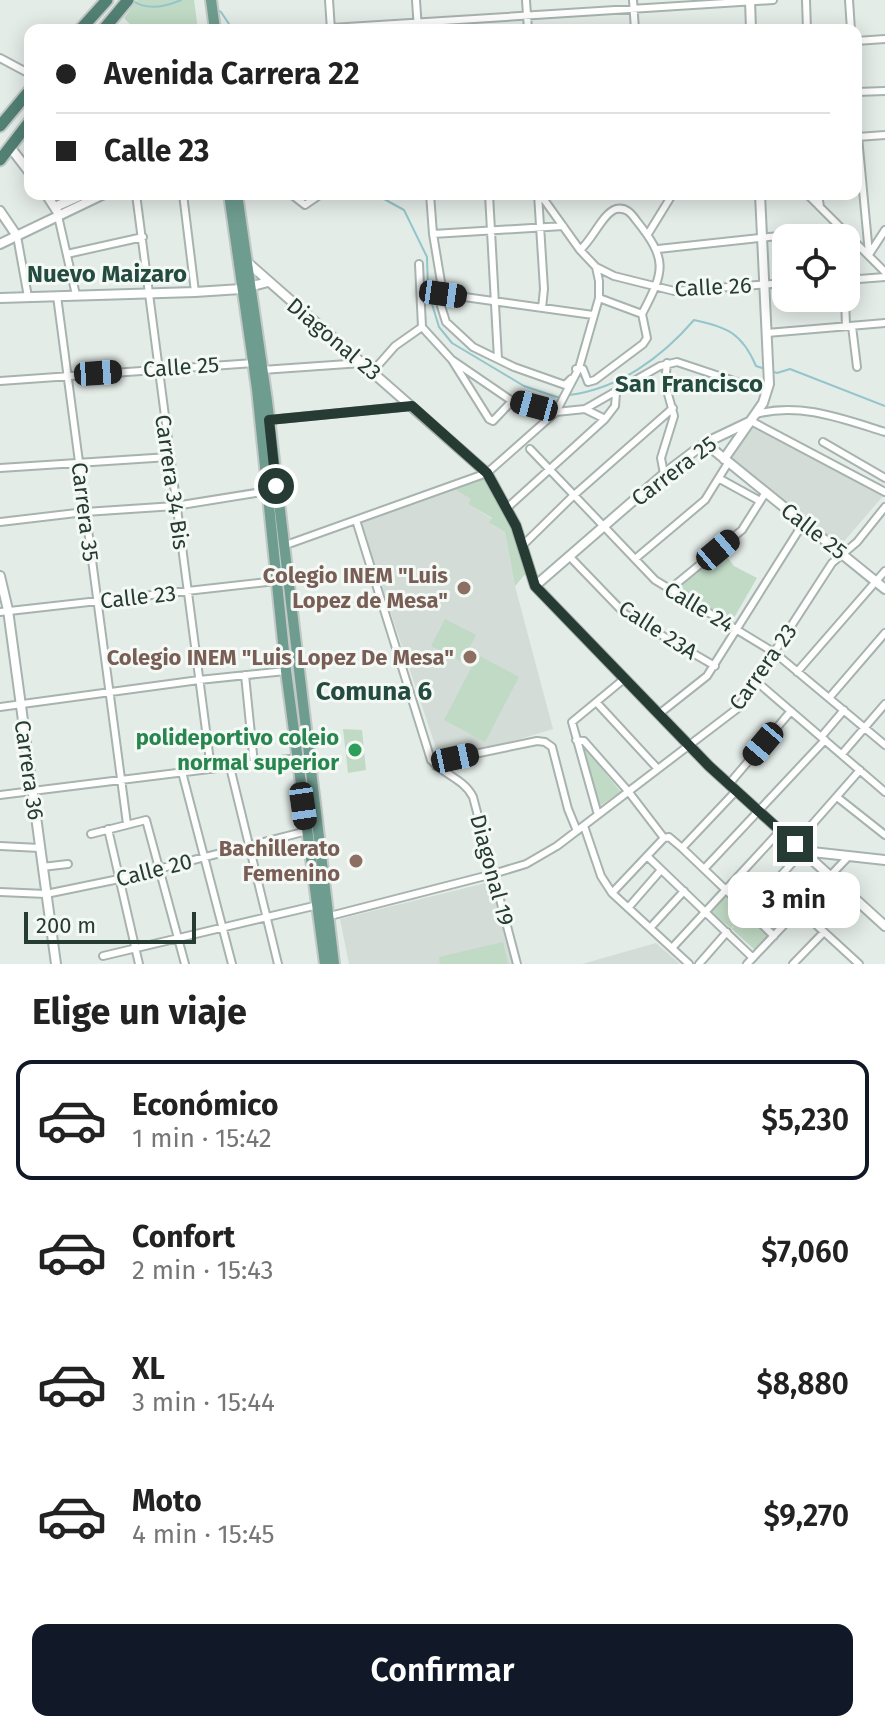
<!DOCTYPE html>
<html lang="es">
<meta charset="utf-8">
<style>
:root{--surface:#fff;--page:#f6f6f6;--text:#222;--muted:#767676;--line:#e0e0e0;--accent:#111827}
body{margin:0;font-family:"Fira Sans",sans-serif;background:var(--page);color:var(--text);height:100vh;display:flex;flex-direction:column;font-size:30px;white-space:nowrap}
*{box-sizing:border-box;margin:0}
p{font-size:26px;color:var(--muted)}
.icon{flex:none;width:44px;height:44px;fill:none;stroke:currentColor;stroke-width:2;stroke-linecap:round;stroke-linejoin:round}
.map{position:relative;height:964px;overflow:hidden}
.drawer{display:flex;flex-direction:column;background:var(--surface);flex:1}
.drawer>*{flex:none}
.guide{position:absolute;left:24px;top:24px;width:838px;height:176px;border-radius:16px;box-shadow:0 4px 20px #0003;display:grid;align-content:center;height:176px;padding:0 32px;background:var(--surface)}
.fabs{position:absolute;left:772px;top:224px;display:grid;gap:16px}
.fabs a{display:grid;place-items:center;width:88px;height:88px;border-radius:16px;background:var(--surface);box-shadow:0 4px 20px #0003;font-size:40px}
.scale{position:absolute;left:24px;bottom:20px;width:172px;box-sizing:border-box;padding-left:8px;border:4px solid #263b34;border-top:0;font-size:22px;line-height:28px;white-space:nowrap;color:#263b34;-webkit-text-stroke:6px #f4f9f6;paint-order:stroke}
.end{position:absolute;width:36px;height:36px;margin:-18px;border:10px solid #263b34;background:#fff;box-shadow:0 0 0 4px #fff}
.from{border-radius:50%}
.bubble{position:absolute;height:56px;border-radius:16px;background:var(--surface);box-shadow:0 4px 20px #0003;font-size:26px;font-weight:600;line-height:56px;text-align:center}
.car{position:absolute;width:24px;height:48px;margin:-24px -12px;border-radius:10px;box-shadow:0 0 6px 2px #0007;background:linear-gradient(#222 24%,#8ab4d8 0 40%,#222 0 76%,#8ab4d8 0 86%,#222 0)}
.guide b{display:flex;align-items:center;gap:28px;height:76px;font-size:30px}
.guide b+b{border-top:2px solid var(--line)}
.guide i{width:20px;height:20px;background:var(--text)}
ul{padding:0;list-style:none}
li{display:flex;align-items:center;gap:24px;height:120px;margin:0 16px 12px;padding:0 16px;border:4px solid transparent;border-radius:16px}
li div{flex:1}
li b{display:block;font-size:30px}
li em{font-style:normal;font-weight:600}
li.active{border-color:var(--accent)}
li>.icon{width:72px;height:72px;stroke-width:1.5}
h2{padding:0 32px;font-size:36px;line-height:96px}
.primary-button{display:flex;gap:16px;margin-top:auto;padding:16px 32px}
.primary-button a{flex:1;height:92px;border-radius:16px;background:var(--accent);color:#fff;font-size:32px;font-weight:600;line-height:92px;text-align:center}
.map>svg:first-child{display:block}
.built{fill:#d3dcd7}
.green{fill:#c0dac5}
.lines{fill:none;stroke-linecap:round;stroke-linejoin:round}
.stream{stroke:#93c5ca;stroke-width:2}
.minor-casing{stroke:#a7b3ae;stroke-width:10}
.tertiary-casing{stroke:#a7b3ae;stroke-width:12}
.primary-casing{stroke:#c2c8c6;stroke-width:14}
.trunk-casing{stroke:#c2c8c6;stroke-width:15}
.minor{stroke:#fff;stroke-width:6}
.tertiary{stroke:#fff;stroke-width:8}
.primary{stroke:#6e9c8e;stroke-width:10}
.trunk{stroke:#528073;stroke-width:11}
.route{stroke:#263b34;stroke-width:10}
.education-dot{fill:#8d6e63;stroke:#f4f9f6;stroke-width:3}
.leisure-dot{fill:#2e9e5b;stroke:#f4f9f6;stroke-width:3}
.labels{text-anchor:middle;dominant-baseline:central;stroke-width:6;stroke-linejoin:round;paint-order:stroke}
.street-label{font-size:22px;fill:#263b34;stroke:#f4f9f6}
.education-label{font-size:22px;font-weight:bold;fill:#785e54;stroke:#f4f9f6;text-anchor:end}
.leisure-label{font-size:22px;font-weight:bold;fill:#27864d;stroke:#f4f9f6;text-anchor:end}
.neighbourhood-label{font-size:24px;font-weight:bold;fill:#244b3f;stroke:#f4f9f6}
.quarter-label{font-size:26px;font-weight:bold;fill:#244b3f;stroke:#f4f9f6}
</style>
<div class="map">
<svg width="885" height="964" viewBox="0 0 885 964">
<rect width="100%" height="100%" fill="#e4ece8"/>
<!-- built -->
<path class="built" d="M752,424L883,496L840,546L727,457Z
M454,489L472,499L468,504L492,519L490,524L505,532L515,586L553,729L441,763L360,521Z
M490,882L513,964H349L340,919Z
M656,943L680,964H582Z"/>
<!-- green -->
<path class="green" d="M137,0H194L198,30H136L124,18Z
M484,477C505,503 520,537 528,571L515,586L505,532L489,523L492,518L468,504L471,499L454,489Z
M722,550L734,566L757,578L731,623L677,589Z
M445,619L476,635L462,662L431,646Z
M478,655L519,677L485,742L444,720Z
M343,729L362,730L366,770L348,773Z
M580,747H584L621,792L597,808Z
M725,892L773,936L757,952L732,929L734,925L731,928L709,911Z
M503,942L508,964H440L439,957Z"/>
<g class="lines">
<!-- stream -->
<path class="stream" d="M133,1C148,11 165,7 181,0
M216,9L221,12L233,30
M375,194L404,210L427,257L428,291L439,327L452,343L524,386L557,397L563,396
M771,371L777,373L790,369L885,406
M569,395C619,389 662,357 694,320C727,327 742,333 756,366L765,369"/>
<!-- minor casing -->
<g class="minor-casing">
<path id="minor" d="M329,0L331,30
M416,0L418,30
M526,0L528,30
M633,0L635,30
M806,0L807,30
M849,0L851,30
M331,28L773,0
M856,41L885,39
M0,58L30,74
M856,92L885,91
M857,137L885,135
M858,137L869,254
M136,194L211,769
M183,194L195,292
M291,194L305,205L321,194
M430,194L433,234L443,294L441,306L446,322L473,347L514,367L565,385L571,379
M489,194L498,359
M538,194L544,289L542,308
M655,194H681
M807,194L885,272
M818,194L820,207
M58,216L76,295
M433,234L563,226
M648,234L672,195
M17,236L28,297
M658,249L843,229
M580,250C593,239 603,213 616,209C626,207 631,213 636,220C668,260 665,270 642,314
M870,253L885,230
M67,254L143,237
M419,264L422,327L452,360L489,419L493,421L512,401
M596,267L614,276L674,291L786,283
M846,280L885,277
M443,294L593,315
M57,296L127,824
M599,298L642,314
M845,298L846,326
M852,326L857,367
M767,333L885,323
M452,360L512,401L556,412L585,409L660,366L677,362L767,392
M576,369H583L588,382L595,380L643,344L647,338L642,314
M262,370L362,363
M373,371L395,346L422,327
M0,381L254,363
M585,409L605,419
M756,414C800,402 843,419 885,432
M269,420L412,406
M751,421L885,492
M823,442L885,478
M530,449L655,580L775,653L885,745
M0,468L169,457
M664,474L661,458L674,416L665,383L667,363
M720,479L760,501
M507,508L605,419L615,406L616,393
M356,520L431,760C444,775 464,779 473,797L517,964
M0,522L85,512L175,506L268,491
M523,545L573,496L673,408
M283,546L487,473L556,412L579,368L599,298V281L596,267L580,250L540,194
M570,557L625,614L715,666
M635,559L705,500L728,463
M670,589L742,530L766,492
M0,612L276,581
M797,672L885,571
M245,675L254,764
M757,682L885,792
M829,698L885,633
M597,703L658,769
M0,707L199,680L286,671
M659,714L707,676L804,522
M821,737L844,710
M576,740L584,741L628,791L664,838L669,837L682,848L774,936
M842,754L885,704
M436,766L455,758L537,741L545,742L552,747L568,809L577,831
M230,767L278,964
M182,772L232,964
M729,784L791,711
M0,795L297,758
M837,797L885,835
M598,815L572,722L624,679
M584,826L601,876L612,893L689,964
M108,829L139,964
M91,834L146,820L185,964
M795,844L860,770
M0,846L40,848
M682,848L736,791
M647,856L753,958
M42,867L68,864
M704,869L825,740
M0,892L46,894L119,879L307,831
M612,893L664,838
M628,908L661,870
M799,909L859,964
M748,912L803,851
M326,917L493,874L526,864L557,846L738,708L832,563L857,542L885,507
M650,928L684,891
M672,948L780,831
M103,956L318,905
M699,964L727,932
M747,964L848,857
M793,964L824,932"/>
</g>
<!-- tertiary casing -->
<g class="tertiary-casing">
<path id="tertiary" d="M750,0L751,30
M10,147L30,173
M46,194L57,211
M55,207L84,194
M0,211L17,236
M0,244L104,194
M247,262L487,473L516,526L535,586L709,766L885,926
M0,298L195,292L241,289L268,282
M705,443L885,589
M724,459L763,403L769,384L760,194
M0,576L8,610L56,964
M535,586L664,474L705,443L749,422
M803,851L885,860"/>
</g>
<!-- primary casing -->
<g class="primary-casing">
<path id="primary" d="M211,0L215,30
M229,194L257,389L286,671L325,964
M237,194L267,401L334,964"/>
</g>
<!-- trunk casing -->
<g class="trunk-casing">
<path id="trunk" d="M80,30L107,0
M103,30L128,0
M0,126L30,90
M0,160L30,121"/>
</g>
<!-- minor -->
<use href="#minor" class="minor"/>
<!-- tertiary -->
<use href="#tertiary" class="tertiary"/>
<!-- primary -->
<use href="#primary" class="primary"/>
<!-- trunk -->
<use href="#trunk" class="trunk"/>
</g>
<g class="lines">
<!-- route -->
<path class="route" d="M276,486L269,420L412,406L487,473L516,526L535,586L709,766L795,844"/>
</g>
<!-- markers -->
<g class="education-dot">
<circle cx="464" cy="588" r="8"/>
<circle cx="470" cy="657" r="8"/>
<circle cx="356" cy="861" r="8"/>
</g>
<circle class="leisure-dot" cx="355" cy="750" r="8"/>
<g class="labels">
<!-- street labels -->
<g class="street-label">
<text transform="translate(713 287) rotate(-3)">Calle 26</text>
<text transform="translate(334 339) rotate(40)">Diagonal 23</text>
<text transform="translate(181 367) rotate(-4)">Calle 25</text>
<text transform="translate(674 471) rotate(-37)">Carrera 25</text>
<text transform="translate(172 482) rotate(82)">Carrera 34 Bis</text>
<text transform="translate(85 512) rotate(83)">Carrera 35</text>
<text transform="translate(814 531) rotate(38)">Calle 25</text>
<text transform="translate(138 597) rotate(-6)">Calle 23</text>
<text transform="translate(699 607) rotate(31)">Calle 24</text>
<text transform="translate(658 630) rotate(33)">Calle 23A</text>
<text transform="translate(763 667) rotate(-55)">Carrera 23</text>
<text transform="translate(29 770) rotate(82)">Carrera 36</text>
<text transform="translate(154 870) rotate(-14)">Calle 20</text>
<text transform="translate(492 870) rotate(75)">Diagonal 19</text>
</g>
<!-- education labels -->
<g class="education-label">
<text x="448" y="575">Colegio INEM "Luis<tspan x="448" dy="25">Lopez de Mesa"</tspan></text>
<text x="454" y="657">Colegio INEM "Luis Lopez De Mesa"</text>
<text x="340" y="848">Bachillerato<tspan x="340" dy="25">Femenino</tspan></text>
</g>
<!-- leisure labels -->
<g class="leisure-label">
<text x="339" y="737">polideportivo coleio<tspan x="339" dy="25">normal superior</tspan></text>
</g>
<!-- neighbourhood labels -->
<g class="neighbourhood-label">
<text x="107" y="274">Nuevo Maizaro</text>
<text x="689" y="384">San Francisco</text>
</g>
<!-- quarter labels -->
<g class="quarter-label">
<text x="374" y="691">Comuna 6</text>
</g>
</g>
</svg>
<div class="fabs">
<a><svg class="icon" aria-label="locate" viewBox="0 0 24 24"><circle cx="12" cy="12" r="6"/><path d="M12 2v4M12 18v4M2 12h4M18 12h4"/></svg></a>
</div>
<div class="scale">200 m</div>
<i class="end from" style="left:276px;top:486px"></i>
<i class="end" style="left:795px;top:844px"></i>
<div class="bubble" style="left:728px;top:872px;width:132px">3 min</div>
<i class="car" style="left:443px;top:294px;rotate:98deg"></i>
<i class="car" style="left:98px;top:373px;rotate:86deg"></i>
<i class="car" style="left:534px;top:406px;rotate:285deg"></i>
<i class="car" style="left:718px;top:550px;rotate:50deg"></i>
<i class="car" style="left:763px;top:744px;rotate:220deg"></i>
<i class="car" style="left:455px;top:758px;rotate:78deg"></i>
<i class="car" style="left:303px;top:806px;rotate:172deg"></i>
<div class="guide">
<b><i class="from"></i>Avenida Carrera 22</b>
<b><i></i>Calle 23</b>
</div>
</div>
<section class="drawer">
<h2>Elige un viaje</h2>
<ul>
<li class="active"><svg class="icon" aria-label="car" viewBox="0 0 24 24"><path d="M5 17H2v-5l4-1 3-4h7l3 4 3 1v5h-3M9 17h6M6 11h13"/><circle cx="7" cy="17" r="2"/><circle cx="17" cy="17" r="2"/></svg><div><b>Económico</b><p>1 min · 15:42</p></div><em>$5,230</em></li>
<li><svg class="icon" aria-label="car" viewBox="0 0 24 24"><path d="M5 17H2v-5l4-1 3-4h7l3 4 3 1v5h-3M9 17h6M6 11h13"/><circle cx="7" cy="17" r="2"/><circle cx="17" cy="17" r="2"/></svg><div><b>Confort</b><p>2 min · 15:43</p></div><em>$7,060</em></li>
<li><svg class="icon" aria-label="car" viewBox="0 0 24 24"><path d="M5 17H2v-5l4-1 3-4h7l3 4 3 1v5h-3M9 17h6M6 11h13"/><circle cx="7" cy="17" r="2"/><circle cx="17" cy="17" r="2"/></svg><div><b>XL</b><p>3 min · 15:44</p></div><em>$8,880</em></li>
<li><svg class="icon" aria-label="car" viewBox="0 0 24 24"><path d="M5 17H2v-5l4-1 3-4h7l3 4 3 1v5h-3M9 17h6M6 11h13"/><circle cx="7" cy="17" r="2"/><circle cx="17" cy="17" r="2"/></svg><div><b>Moto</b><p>4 min · 15:45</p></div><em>$9,270</em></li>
</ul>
<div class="primary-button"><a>Confirmar</a></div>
</section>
